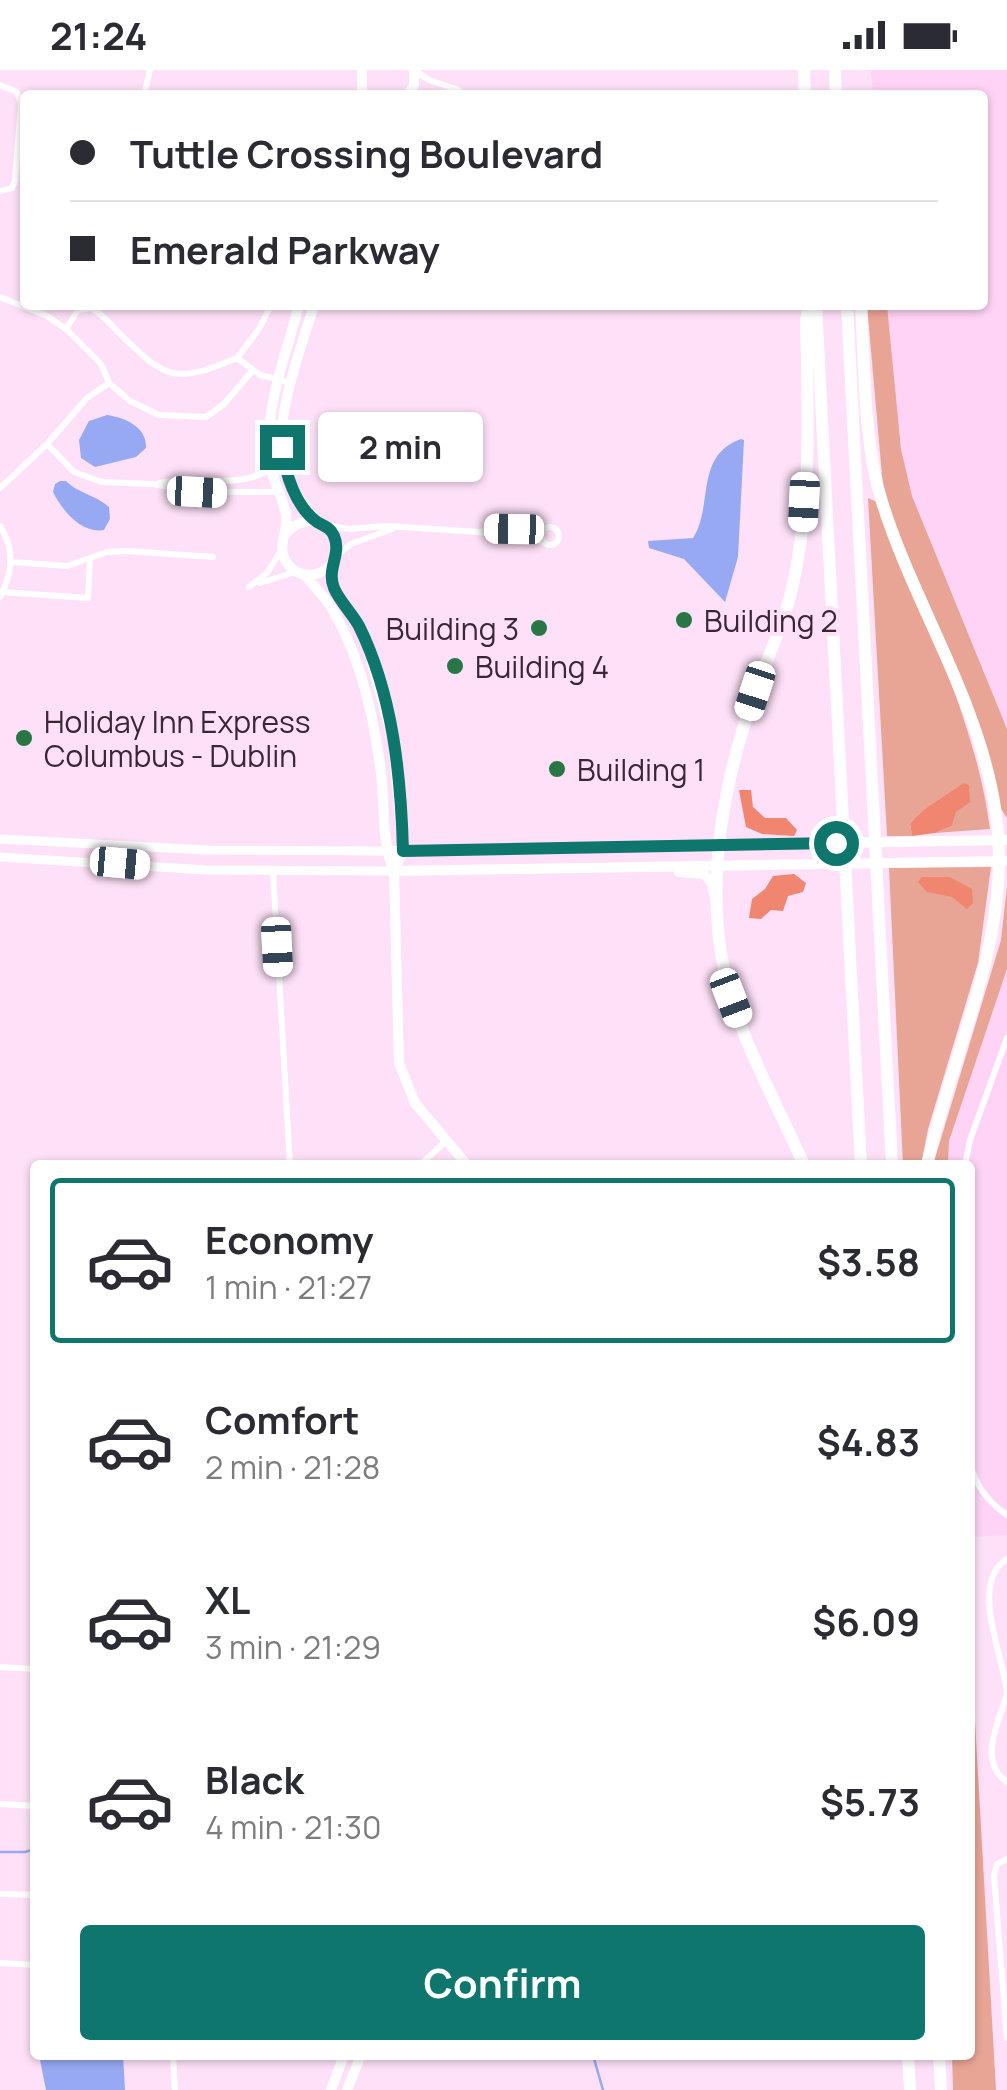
<!DOCTYPE html>
<meta charset="utf-8">
<style>
:root{--surface:#fff;--page:#f7f7f7;--text:#2b2b33;--muted:#7c7c81;--line:#e1e1e2;--accent:#0f766e}
body{margin:0;font-family:Manrope,sans-serif;background:var(--page);color:var(--text);height:100vh;display:flex;flex-direction:column;font-size:38px;white-space:nowrap}
*{box-sizing:border-box;margin:0}
p{font-size:32px;color:var(--muted)}
.icon{flex:none;width:55px;height:55px;fill:none;stroke:currentColor;stroke-width:2;stroke-linecap:round;stroke-linejoin:round}
.map{position:relative;flex:1;overflow:hidden}
.drawer{position:absolute;left:30px;top:1090px;width:945px;height:900px;display:flex;flex-direction:column;background:var(--surface);border-radius:10px;box-shadow:0 2px 8px #0004}
.drawer>*{flex:none}
.banner{position:absolute;left:20px;top:20px;width:968px;height:220px;border-radius:10px;box-shadow:0 2px 8px #0004;display:grid;align-content:center;height:220px;padding:0 50px;background:var(--surface)}
.end{position:absolute;width:45px;height:45px;margin:-22px;border:12px solid #0f766e;background:#fff;box-shadow:0 0 0 5px #fff}
.from{border-radius:50%}
.bubble{position:absolute;height:70px;border-radius:10px;background:var(--surface);box-shadow:0 2px 8px #0004;font-size:32px;font-weight:700;line-height:70px;text-align:center}
.car{position:absolute;width:30px;height:60px;margin:-30px -15px;border-radius:12px;box-shadow:0 0 8px 2px #0007;background:linear-gradient(#fff 24%,#345 0 40%,#fff 0 76%,#345 0 86%,#fff 0)}
.banner b{display:flex;align-items:center;gap:35px;height:95px;font-size:38px}
.banner b+b{border-top:2px solid var(--line)}
.banner i{width:25px;height:25px;background:var(--text)}
ul{padding:18px 0 0;list-style:none}
li{display:flex;align-items:center;gap:30px;height:165px;margin:0 20px 15px;padding:0 30px;border:5px solid transparent;border-radius:10px}
li div{flex:1}
li b{display:block;font-size:38px}
li em{font-style:normal;font-weight:700}
li.on{border-color:var(--accent)}
li>.icon{width:90px;height:90px;stroke-width:1.5}
.action{display:flex;gap:20px;margin-top:auto;padding:20px 50px}
.action a{flex:1;height:115px;border-radius:10px;background:var(--accent);color:#fff;font-size:40px;font-weight:700;line-height:115px;text-align:center}
.status{display:flex;justify-content:space-between;align-items:center;height:70px;padding:0 50px;background:var(--surface);direction:ltr}
.status svg{height:28px;fill:currentColor}
.map>svg:first-child{display:block}
.built{fill:#ffd3f6}
.green{fill:#e8a596}
.forest{fill:#f0866f}
.water{fill:#97a9f2}
.lines{fill:none;stroke-linecap:round;stroke-linejoin:round}
.stream{stroke:#97a9f2;stroke-width:2.5}
.minor{stroke:#fff;stroke-width:6}
.tertiary{stroke:#fff;stroke-width:9}
.secondary{stroke:#fff;stroke-width:10}
.motorway{stroke:#fff;stroke-width:12}
.route{stroke:#0f766e;stroke-width:12}
.poi-dot{fill:#287646;stroke:#fee1f8;stroke-width:4}
.labels{text-anchor:middle;dominant-baseline:central;stroke-width:8;stroke-linejoin:round;paint-order:stroke}
.poi-label{font-size:30px;fill:#392735;stroke:#fee1f8;text-anchor:start}
</style>
<div class="status"><b>21:24</b><svg viewBox="0 0 49 12"><path d="M0 12V9h3v3zM5 12V6h3v6zM10 12V3h3v9zM15 12V0h3v12zM26 1h20v11H26zM47 4h2v5h-2z"/></svg></div>
<div class="map">
<svg width="1007" height="2020" viewBox="0 0 1007 2020">
<rect width="100%" height="100%" fill="#fee1f8"/>
<!-- built -->
<path class="built" d="M871,0H1007V659L912,426L901,379L887,235H982V25H873Z
M1007,899V1465L970,1467V1095H948L949,1071Z"/>
<!-- green -->
<path class="green" d="M867,235H887L901,379L912,426L1007,659V748L1001,739L987,679L971,631L899,466L883,417Z
M868,428L879,433C919,541 975,645 990,759L935,763L952,756L963,713C946,726 923,736 910,754L912,766H887Z
M991,797L978,893L928,1059L921,1095H903L889,798Z
M1007,817V899L949,1071L948,1095H933L1001,870Z
M970,1564L996,2020H953L952,1985H970Z"/>
<!-- forest -->
<path class="forest" d="M963,713L969,715L970,732L956,742L952,756L935,763L912,766L910,754C923,736 946,726 963,713Z
M739,720H751L753,737L765,748H786L797,760L794,766L762,764L746,757Z
M794,804L806,813L803,822L788,826L783,841L771,840L761,849L749,848L752,829L765,819L773,806Z
M922,807H950L972,819L973,833L967,839L952,827L927,822L918,812Z"/>
<!-- water -->
<path class="water" d="M107,345C126,348 147,357 146,378L136,387L95,397L81,388L79,370L89,351Z
M741,369L744,370L738,487L725,532L684,489L649,478L648,471L693,468C714,435 694,386 741,369Z
M60,411H66C77,423 96,425 109,437L110,449L104,460C81,464 62,440 53,422L55,414Z
M39,1985H123L125,2020H46Z"/>
<g class="lines">
<!-- stream -->
<path class="stream" d="M0,1782H25L35,1779
M593,1985L603,2020"/>
<!-- minor -->
<path class="minor" d="M414,0L429,10L459,20
M0,15L17,22L21,34L15,111L12,118L0,121
M144,25L150,0
M419,25H507
M0,227L47,246L66,259L101,294L109,313L130,331L159,345L206,347L224,334L252,301
M66,259L78,240L91,238C103,244 111,255 120,264C167,310 175,314 237,288L260,305L292,313
M237,288L259,259L271,235
M47,374L74,402L102,412L153,414L197,422H276
M159,413C190,407 248,419 270,398
M0,418L47,374L87,328L109,313
M0,456C15,479 13,503 0,527
M331,456L349,459L387,456L479,462L544,472
M541 466a9 9 0 1 1 18 0a9 9 0 1 1-18 0Z
M480,462L492,458L544,459
M336,486L351,474L392,459
M12,492L67,496L90,488
M260,513L295,502
M249,517L267,503L281,481
M2,522L88,528L90,488L107,482L127,481L213,487
M273,802L290,1095
M420,1095L446,1071
M965,1095L970,1070L1007,968
M970,1391C975,1415 987,1431 1007,1445
M1007,1489C969,1513 1003,1585 1007,1622
M0,1597L35,1599
M1007,1624C999,1652 977,1691 1007,1712
M0,1734L35,1736
M1007,1789L997,1794L994,1806L1007,1968
M0,1824L35,1825
M0,1893L35,1895
M173,1985L175,2020"/>
<!-- tertiary -->
<path class="tertiary" d="M0,769L207,780L386,781
M0,787L206,800L394,801"/>
<!-- secondary -->
<path class="secondary" d="M362,0V25
M408,25L414,15V0
M314,235C301,279 272,352 284,397C290,418 303,434 316,451
M285,465C306,436 349,457 334,489C325,510 295,510 285,490C277,475 289,460 286,444C281,421 268,403 268,378C268,330 287,281 299,235
M331,495L334,519L359,556L368,579L393,670L403,781L394,801
M305,505C312,515 322,523 329,534C360,583 374,646 381,703C385,736 381,770 394,801L399,993L415,1033L467,1095
M386,781L1007,770
M394,801L1007,791
M679,802L704,804L712,813L714,824
M331,2020L344,1985
M347,2020L361,1985"/>
<!-- motorway -->
<path class="motorway" d="M804,0L805,25
M835,0L836,25
M816,235L861,1095
M847,235L892,1095
M861,235C865,299 863,370 882,432C919,550 1001,663 999,792C998,895 949,995 927,1095
M804,1095C774,1026 733,959 721,883C707,795 726,705 755,622C768,586 785,551 793,514C812,428 808,337 806,249L810,235
M908,1985L910,2020
M939,1985L941,2020"/>
</g>
<g class="lines">
<!-- route -->
<path class="route" d="M282,377C285,403 295,436 317,452C325,457 330,457 334,466C342,484 326,499 334,518C340,532 352,543 359,556C393,625 401,706 403,781L836,773"/>
</g>
<!-- markers -->
<g class="poi-dot">
<circle cx="684" cy="550" r="10"/>
<circle cx="539" cy="558" r="10"/>
<circle cx="455" cy="596" r="10"/>
<circle cx="24" cy="668" r="10"/>
<circle cx="557" cy="699" r="10"/>
</g>
<g class="labels">
<!-- poi labels -->
<g class="poi-label">
<text x="704" y="550">Building 2</text>
<text x="519" y="558" text-anchor="end">Building 3</text>
<text x="475" y="596">Building 4</text>
<text x="44" y="651">Holiday Inn Express<tspan x="44" dy="34">Columbus - Dublin</tspan></text>
<text x="577" y="699">Building 1</text>
</g>
</g>
</svg>
<i class="end from" style="left:836px;top:773px"></i>
<i class="end" style="left:282px;top:377px"></i>
<div class="bubble" style="left:318px;top:342px;width:165px">2 min</div>
<i class="car" style="left:197px;top:422px;rotate:93deg"></i>
<i class="car" style="left:804px;top:432px;rotate:183deg"></i>
<i class="car" style="left:514px;top:459px;rotate:271deg"></i>
<i class="car" style="left:755px;top:621px;rotate:198deg"></i>
<i class="car" style="left:120px;top:793px;rotate:95deg"></i>
<i class="car" style="left:277px;top:877px;rotate:177deg"></i>
<i class="car" style="left:731px;top:928px;rotate:159deg"></i>
<div class="banner">
<b><i class="from"></i>Tuttle Crossing Boulevard</b>
<b><i></i>Emerald Parkway</b>
</div>
<section class="drawer">
<ul>
<li class="on"><svg class="icon" aria-label="car" viewBox="0 0 24 24"><path d="M5 17H2v-5l4-1 3-4h7l3 4 3 1v5h-3M9 17h6M6 11h13"/><circle cx="7" cy="17" r="2"/><circle cx="17" cy="17" r="2"/></svg><div><b>Economy</b><p>1 min · 21:27</p></div><em>$3.58</em></li>
<li><svg class="icon" aria-label="car" viewBox="0 0 24 24"><path d="M5 17H2v-5l4-1 3-4h7l3 4 3 1v5h-3M9 17h6M6 11h13"/><circle cx="7" cy="17" r="2"/><circle cx="17" cy="17" r="2"/></svg><div><b>Comfort</b><p>2 min · 21:28</p></div><em>$4.83</em></li>
<li><svg class="icon" aria-label="car" viewBox="0 0 24 24"><path d="M5 17H2v-5l4-1 3-4h7l3 4 3 1v5h-3M9 17h6M6 11h13"/><circle cx="7" cy="17" r="2"/><circle cx="17" cy="17" r="2"/></svg><div><b>XL</b><p>3 min · 21:29</p></div><em>$6.09</em></li>
<li><svg class="icon" aria-label="car" viewBox="0 0 24 24"><path d="M5 17H2v-5l4-1 3-4h7l3 4 3 1v5h-3M9 17h6M6 11h13"/><circle cx="7" cy="17" r="2"/><circle cx="17" cy="17" r="2"/></svg><div><b>Black</b><p>4 min · 21:30</p></div><em>$5.73</em></li>
</ul>
<div class="action"><a>Confirm</a></div>
</section>
</div>
